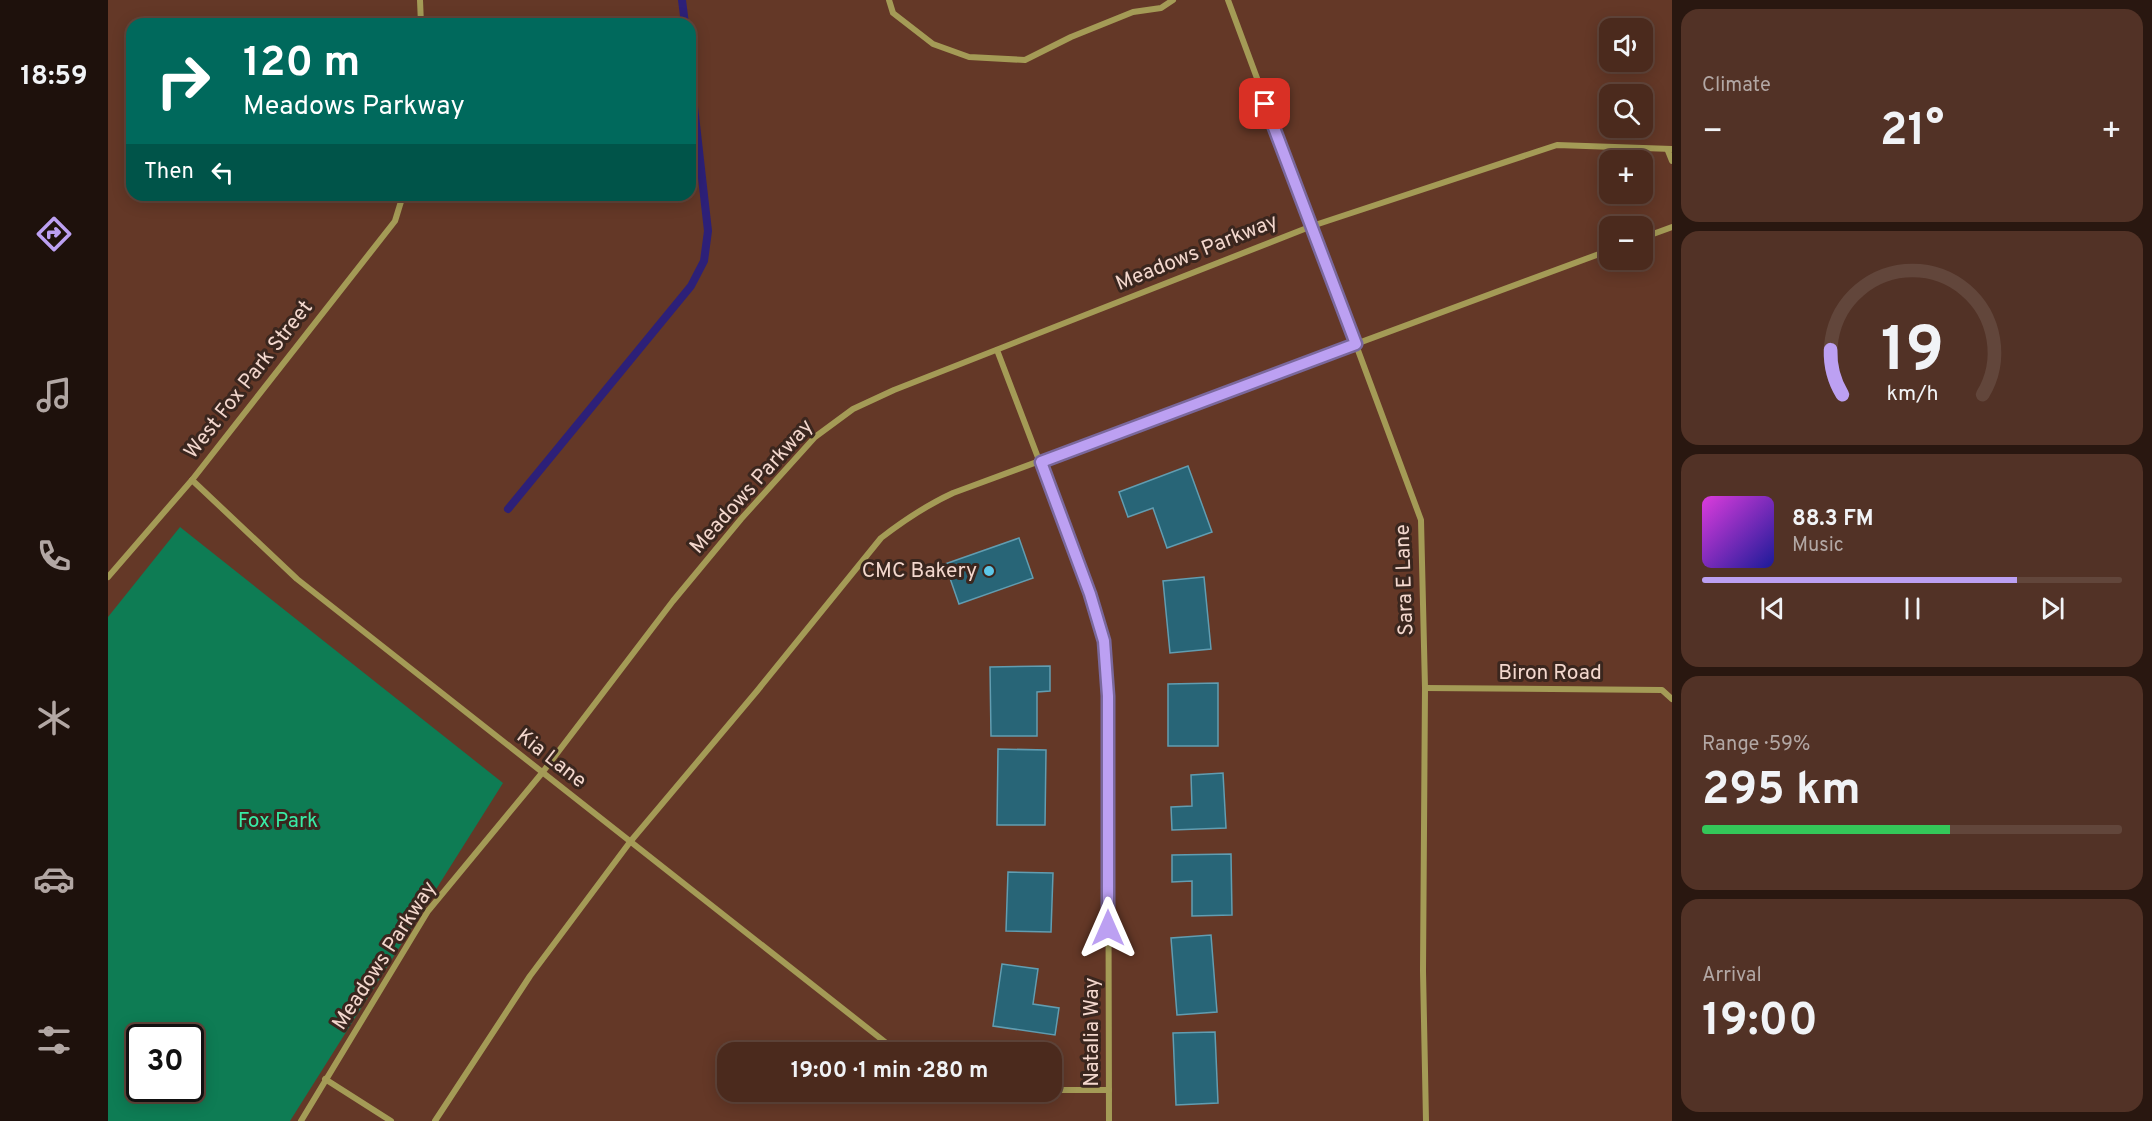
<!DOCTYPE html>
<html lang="en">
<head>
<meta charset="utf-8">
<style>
  body { margin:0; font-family:Overpass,sans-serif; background:#523226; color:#f1f3f6; height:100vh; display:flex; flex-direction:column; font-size:22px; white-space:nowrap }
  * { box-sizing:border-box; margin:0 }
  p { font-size:20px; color:#b2a7a4 }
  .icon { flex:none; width:33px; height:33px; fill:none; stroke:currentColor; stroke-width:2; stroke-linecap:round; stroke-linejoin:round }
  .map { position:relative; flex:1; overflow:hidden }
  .drawer { display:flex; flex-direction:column; gap:9px; padding:9px; background:#291710; width:480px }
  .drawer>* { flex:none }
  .banner { position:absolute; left:18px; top:18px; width:570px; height:183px; border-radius:18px; box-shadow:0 3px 15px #0003,0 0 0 2px #62463b; background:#00695c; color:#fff; overflow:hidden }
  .tools { position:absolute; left:1491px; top:18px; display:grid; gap:12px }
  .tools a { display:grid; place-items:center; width:54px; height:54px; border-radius:12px; background:#4b2a1d; box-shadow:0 3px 15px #0003,0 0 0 2px #62463b; font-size:30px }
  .speed { position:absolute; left:18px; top:1024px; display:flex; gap:12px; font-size:30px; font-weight:700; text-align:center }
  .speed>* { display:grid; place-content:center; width:78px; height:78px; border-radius:50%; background:#4b2a1d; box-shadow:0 3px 15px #0003,0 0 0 2px #62463b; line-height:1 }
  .speed .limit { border:3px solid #111; border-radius:9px; background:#fff; color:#111 }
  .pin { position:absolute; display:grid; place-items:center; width:51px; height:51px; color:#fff; margin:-26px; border-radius:12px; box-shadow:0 3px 9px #0006 }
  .me { position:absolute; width:66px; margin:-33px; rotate:0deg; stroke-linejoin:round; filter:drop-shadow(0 0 4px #0008) }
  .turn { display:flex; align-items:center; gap:21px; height:126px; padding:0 18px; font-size:27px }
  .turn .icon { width:78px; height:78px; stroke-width:2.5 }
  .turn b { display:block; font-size:42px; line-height:51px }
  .then { display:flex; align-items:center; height:57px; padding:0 18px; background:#0003; gap:12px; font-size:22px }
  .big { font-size:45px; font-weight:700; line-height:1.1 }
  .drawer .tile { flex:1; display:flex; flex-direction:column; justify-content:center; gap:9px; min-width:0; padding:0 21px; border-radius:18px; background:#523226 }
  .drawer .dial { align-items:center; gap:0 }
  .dial svg { height:156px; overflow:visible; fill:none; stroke:#62463b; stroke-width:7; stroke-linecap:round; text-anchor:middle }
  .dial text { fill:#f1f3f6; stroke:none }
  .song { display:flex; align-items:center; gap:18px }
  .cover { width:72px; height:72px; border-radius:9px; background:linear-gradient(135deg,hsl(300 70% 55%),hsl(240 70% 35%)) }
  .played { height:6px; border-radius:3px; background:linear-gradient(90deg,#bca0f2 75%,#62463b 75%) }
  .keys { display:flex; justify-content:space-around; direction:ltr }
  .heat { display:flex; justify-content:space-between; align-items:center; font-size:33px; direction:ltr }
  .charge { height:9px; border-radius:4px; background:linear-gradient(90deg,#34c759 59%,#62463b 0) }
  .trip { position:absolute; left:609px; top:1042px; width:345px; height:60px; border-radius:18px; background:#4b2a1d; box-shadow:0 3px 15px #0003,0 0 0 2px #62463b; font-weight:700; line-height:60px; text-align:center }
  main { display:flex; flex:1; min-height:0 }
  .dock { display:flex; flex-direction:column; width:108px; justify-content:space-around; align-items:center; background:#1e110c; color:#b2a7a4 }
  .dock .icon { width:42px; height:42px }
  .dock .selected { color:#bca0f2 }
  .dock b { font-size:27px; color:#f1f3f6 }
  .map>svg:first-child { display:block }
  .green { fill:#0e7c54; fill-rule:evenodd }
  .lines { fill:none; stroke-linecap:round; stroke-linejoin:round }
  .stream { stroke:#2d2078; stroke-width:8 }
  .building { fill:#286577; stroke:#619db1; stroke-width:1.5 }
  .street { stroke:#a49b56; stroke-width:6 }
  .route-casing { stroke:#7a689d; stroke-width:15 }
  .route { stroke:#bca0f2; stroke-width:10 }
  .poi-dot { fill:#5dc7e8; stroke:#3a261e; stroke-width:2 }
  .labels { text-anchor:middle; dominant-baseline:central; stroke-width:6; stroke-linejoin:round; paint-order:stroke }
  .street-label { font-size:21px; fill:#f3d7cd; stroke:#3a261e }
  .poi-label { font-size:21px; fill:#f3d7cd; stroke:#3a261e; text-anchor:end }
  .park-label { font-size:21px; fill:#38eba5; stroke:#3a261e }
</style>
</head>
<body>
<main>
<nav class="dock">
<b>18:59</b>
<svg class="icon selected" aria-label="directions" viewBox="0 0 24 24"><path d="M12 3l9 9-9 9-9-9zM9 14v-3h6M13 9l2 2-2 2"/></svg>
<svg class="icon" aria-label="music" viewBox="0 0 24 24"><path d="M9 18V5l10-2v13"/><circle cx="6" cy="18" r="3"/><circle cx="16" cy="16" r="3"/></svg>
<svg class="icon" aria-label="phone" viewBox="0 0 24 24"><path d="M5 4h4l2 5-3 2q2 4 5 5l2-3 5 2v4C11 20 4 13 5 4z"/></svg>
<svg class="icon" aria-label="climate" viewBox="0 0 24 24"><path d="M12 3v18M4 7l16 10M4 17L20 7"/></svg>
<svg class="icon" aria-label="car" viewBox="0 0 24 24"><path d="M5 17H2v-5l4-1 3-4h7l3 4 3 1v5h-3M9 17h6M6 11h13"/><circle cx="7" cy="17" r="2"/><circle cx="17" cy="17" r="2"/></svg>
<svg class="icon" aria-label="filters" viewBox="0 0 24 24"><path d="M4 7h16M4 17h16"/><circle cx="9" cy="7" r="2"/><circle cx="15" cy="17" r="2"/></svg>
</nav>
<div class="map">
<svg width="1564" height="1121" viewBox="0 0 1564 1121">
  <rect width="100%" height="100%" fill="#643827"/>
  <path class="green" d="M72,527L395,783L182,1121H0V617ZM32,1038H82V1089H32Z"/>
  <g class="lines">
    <g class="stream">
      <path d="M574,0L577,24"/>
      <path d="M400,509L583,286L596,261L600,231L582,71"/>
    </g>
  </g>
  <g class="building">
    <path d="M1080,466L1104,532L1059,548L1045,508L1020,517L1011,492Z"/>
    <path d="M911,538L925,578L851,604L837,564Z"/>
    <path d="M1096,577L1103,649L1062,653L1055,581Z"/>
    <path d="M942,666V691L929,692V736H883L882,667Z"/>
    <path d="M1110,683V746H1060V684Z"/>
    <path d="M890,749L938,750L937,825H889Z"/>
    <path d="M1115,773L1118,828L1064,830L1063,807L1084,806L1083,775Z"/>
    <path d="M1123,854L1124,915L1084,916V881L1064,882V855Z"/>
    <path d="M900,872L945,873L943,932L898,931Z"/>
    <path d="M1103,935L1109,1012L1069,1015L1063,938Z"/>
    <path d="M894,964L930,969L925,1004L951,1008L947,1035L885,1026Z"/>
    <path d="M1107,1032L1110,1103L1068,1105L1065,1033Z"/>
  </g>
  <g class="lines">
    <g class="street">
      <path d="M312,0L313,24"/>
      <path d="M781,0L785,13L825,44L861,57L917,60L963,37L1025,12L1053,8L1065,0"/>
      <path d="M1120,0L1313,520L1317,688L1315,971L1318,1121"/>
      <path d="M1560,151L1564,161"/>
      <path d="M1534,238L1564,227"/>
      <path d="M889,350L982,594L996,641L1000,696L1001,1121"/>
      <path d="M84,480L189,579L791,1053"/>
      <path d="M0,577L84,480L287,221L295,195"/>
      <path d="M1317,688L1554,690L1564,699"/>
      <path d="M217,1079L283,1121"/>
      <path d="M944,1090H1001"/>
      <path d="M193,1121L320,911L434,773L565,601L633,519L707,437L745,409L786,390L1204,226L1449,145L1564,149"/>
      <path d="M327,1121L422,976L522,842L649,691L773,538C795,521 819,505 845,493L1502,250"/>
    </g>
  </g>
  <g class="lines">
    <g class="route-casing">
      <path id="route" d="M1000,928V696L996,641L982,594L933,462L1248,344L1157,104"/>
    </g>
    <use href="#route" class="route"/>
  </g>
  <circle class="poi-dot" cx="881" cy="571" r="6"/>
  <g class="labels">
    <g class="street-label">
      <text transform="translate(1089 253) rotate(-22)">Meadows Parkway</text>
      <text transform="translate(141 380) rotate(-52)">West Fox Park Street</text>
      <text transform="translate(644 487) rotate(-48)">Meadows Parkway</text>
      <text transform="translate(1297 580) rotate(-92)">Sara E Lane</text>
      <text x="1442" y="673">Biron Road</text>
      <text transform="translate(443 759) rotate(38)">Kia Lane</text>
      <text transform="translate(277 956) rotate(-57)">Meadows Parkway</text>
      <text transform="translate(984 1032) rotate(-90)">Natalia Way</text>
    </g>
    <g class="poi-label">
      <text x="869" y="571">CMC Bakery</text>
    </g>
    <g class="park-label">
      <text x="170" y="821">Fox Park</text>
    </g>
  </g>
</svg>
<div class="tools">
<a><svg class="icon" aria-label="sound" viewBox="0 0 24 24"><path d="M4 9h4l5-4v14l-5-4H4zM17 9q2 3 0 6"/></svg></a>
<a><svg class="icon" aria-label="search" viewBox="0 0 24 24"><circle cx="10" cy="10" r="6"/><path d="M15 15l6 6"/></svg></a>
<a>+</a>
<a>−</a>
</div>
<div class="speed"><div class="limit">30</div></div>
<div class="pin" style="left:1157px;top:104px;background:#d93025"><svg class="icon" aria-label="arrive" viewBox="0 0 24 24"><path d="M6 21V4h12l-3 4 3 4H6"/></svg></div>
<svg class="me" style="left:1000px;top:928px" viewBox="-20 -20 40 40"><path d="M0-17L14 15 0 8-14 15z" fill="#bca0f2" stroke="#fff" stroke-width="4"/></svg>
<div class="trip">19:00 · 1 min · 280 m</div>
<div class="banner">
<div class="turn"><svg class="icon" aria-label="right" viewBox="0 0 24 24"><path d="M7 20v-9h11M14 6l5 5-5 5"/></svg><div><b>120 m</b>Meadows Parkway</div></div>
<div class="then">Then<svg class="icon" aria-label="left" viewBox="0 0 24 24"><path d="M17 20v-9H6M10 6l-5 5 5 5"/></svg></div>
</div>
</div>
<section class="drawer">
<div class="tile"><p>Climate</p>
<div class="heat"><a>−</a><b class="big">21°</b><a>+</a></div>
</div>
<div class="tile dial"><svg viewBox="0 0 100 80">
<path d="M14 69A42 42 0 1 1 86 69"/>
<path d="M14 69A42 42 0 0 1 8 46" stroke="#bca0f2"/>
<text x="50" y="56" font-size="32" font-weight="700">19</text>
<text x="50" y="72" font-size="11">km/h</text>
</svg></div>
<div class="tile">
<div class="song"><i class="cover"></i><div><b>88.3 FM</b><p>Music</p></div></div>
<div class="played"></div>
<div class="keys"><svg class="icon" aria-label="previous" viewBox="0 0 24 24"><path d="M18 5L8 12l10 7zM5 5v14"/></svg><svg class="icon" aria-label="pause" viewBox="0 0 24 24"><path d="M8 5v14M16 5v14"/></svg><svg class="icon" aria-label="next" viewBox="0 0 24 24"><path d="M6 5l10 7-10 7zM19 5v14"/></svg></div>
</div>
<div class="tile"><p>Range · 59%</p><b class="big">295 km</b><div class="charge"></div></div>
<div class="tile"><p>Arrival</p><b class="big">19:00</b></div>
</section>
</main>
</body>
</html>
